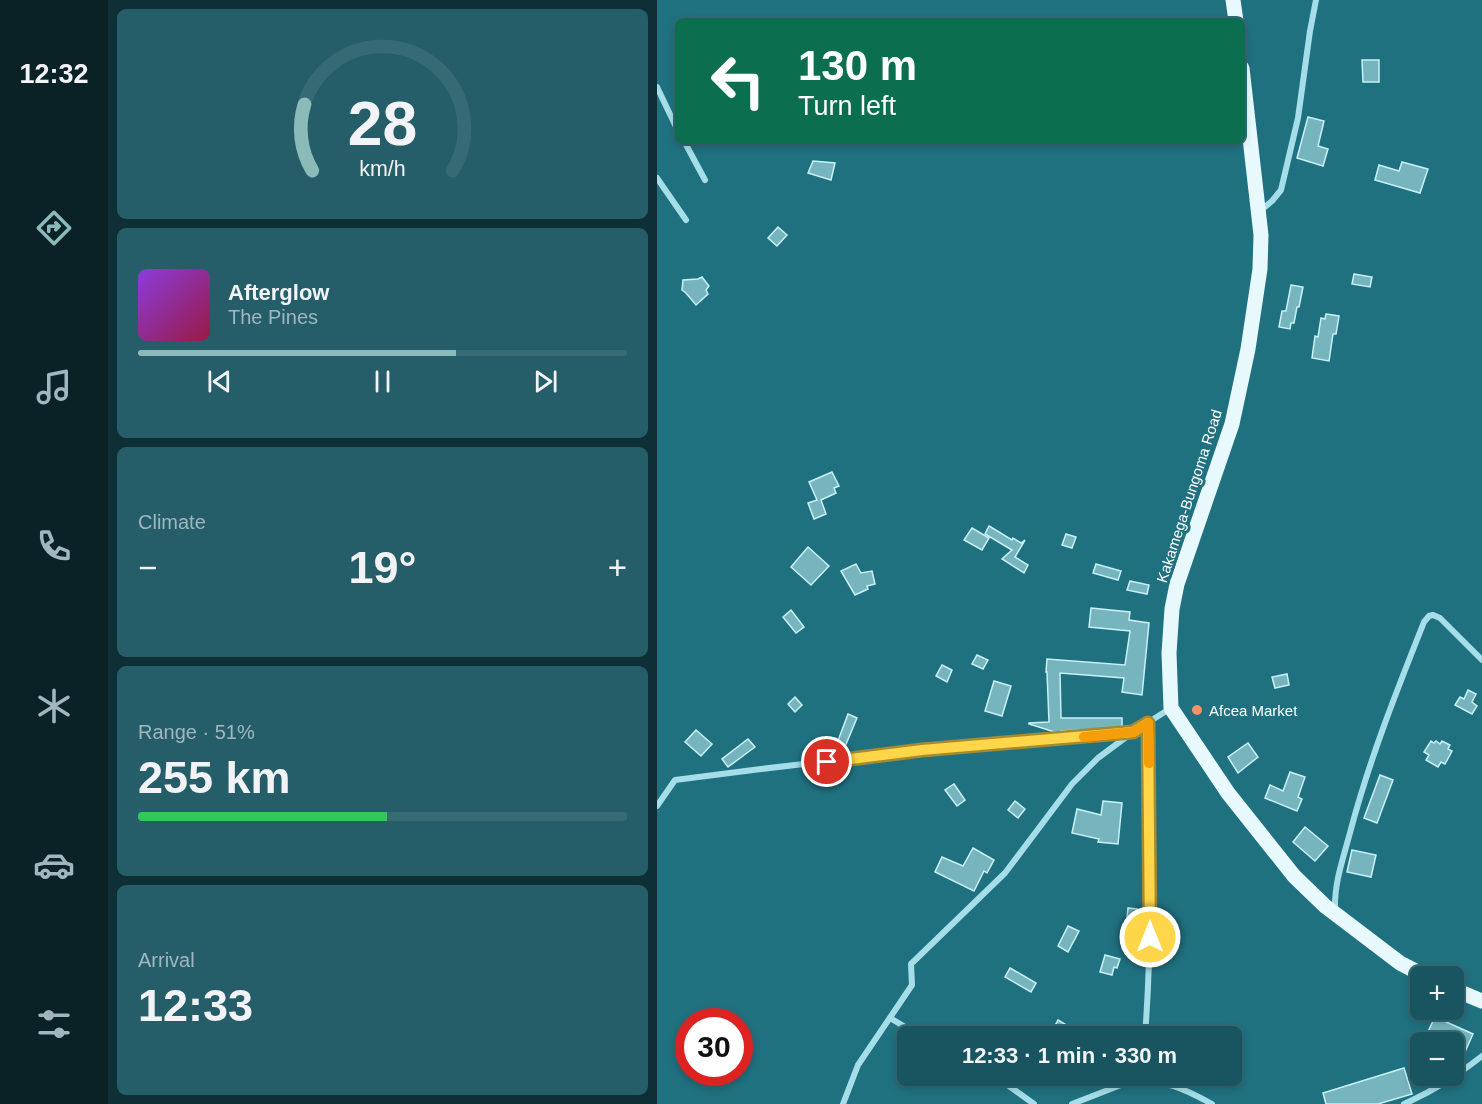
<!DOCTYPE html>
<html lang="en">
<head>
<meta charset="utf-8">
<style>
  body { margin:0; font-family:Helvetica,sans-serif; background:#255e69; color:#f1f3f6; height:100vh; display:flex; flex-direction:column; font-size:22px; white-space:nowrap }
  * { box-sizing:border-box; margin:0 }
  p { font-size:20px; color:#9fb7bd }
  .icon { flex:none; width:33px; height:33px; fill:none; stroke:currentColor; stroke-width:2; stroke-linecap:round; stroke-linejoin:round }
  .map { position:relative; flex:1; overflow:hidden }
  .details { display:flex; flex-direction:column; gap:9px; padding:9px; background:#0d2f35; width:549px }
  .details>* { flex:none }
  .banner { position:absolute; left:18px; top:18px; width:570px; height:126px; border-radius:9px; box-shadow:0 3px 9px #0003,0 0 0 2px #366b75; background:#0b6e4f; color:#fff; overflow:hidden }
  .tools { position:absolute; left:753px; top:966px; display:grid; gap:12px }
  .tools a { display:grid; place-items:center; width:54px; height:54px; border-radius:9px; background:#185560; box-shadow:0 3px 9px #0003,0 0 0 2px #366b75; font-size:30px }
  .speed { position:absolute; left:18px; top:1008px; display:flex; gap:12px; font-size:30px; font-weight:700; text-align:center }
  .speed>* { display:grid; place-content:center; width:78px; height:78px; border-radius:50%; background:#185560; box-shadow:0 3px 9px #0003,0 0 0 2px #366b75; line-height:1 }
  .speed .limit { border:9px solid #d22; background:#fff; color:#111 }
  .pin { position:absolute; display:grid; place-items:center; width:51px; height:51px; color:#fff; margin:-26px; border:3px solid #fff; border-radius:50%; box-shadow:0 2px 6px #0007 }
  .me { position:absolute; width:66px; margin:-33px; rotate:0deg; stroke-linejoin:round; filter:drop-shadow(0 0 4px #0008) }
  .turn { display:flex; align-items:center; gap:21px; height:126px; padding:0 24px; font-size:27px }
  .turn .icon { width:78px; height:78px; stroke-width:2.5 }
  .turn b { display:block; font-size:42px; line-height:51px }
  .big { font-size:45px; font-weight:600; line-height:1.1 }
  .details .card { flex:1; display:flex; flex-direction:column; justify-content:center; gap:9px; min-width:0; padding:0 21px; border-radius:9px; background:#255e69 }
  .details .dial { align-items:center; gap:0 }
  .dial svg { height:156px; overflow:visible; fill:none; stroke:#366b75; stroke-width:7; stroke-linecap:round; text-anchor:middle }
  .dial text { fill:#f1f3f6; stroke:none }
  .song { display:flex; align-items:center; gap:18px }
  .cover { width:72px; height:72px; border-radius:9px; background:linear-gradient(135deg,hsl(270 70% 55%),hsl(340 70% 35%)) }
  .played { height:6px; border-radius:3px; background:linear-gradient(90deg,#8bbbb9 65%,#366b75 65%) }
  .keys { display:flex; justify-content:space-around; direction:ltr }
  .heat { display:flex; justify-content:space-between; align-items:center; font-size:33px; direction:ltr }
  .charge { height:9px; border-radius:4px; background:linear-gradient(90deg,#34c759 51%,#366b75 0) }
  .trip { position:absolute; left:240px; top:1026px; width:345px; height:60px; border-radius:9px; background:#185560; box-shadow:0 3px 9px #0003,0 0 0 2px #366b75; font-weight:600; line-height:60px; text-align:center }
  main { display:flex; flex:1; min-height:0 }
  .tabs { display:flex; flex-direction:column; width:108px; justify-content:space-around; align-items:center; background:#0a2226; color:#9fb7bd }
  .tabs .icon { width:42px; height:42px }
  .tabs .on { color:#8bbbb9 }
  .tabs b { font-size:27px; color:#f1f3f6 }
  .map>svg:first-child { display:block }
  .building { fill:#76b4be; stroke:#c9f0f6; stroke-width:1.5 }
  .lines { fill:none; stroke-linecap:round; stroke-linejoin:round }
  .minor { stroke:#a5dee8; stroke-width:6 }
  .primary { stroke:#e8f9fd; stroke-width:15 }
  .route-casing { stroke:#a68a30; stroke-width:15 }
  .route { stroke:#ffd54a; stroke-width:10 }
  .slow { stroke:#f59e0b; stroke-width:10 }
  .poi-dot { fill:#f59266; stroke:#207180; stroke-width:2 }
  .labels { text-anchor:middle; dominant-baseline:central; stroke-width:6; stroke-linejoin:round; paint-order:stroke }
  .street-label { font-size:15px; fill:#fff; stroke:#207180 }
  .poi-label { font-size:15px; fill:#fff; stroke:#207180; text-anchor:start }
</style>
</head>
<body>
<main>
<nav class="tabs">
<b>12:32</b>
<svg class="icon on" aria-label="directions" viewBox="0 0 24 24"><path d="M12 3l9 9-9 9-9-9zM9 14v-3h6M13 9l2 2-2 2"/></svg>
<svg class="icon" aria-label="music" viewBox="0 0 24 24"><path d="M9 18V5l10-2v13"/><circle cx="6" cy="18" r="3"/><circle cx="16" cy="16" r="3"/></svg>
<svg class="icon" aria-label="phone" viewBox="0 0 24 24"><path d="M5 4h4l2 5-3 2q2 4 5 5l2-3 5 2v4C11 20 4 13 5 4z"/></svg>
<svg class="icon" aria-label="climate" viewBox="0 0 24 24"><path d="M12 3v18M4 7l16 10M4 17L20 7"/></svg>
<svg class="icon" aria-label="car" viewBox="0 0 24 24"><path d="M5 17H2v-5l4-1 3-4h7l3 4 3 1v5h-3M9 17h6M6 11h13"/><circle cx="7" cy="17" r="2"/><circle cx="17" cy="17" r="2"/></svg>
<svg class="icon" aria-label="filters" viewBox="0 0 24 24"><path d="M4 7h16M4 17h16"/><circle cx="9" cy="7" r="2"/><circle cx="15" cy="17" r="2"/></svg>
</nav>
<section class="details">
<div class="card dial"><svg viewBox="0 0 100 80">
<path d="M14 69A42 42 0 1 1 86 69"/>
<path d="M14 69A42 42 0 0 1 10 35" stroke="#8bbbb9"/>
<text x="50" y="56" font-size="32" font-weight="700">28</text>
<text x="50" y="72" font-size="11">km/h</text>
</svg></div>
<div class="card">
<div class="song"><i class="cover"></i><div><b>Afterglow</b><p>The Pines</p></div></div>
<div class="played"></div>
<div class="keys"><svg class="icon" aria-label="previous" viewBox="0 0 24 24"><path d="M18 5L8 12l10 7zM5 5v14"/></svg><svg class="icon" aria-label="pause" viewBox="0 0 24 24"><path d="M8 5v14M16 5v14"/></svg><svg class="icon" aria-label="next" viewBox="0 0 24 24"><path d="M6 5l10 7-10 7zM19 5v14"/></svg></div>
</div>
<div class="card"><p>Climate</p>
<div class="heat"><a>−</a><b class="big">19°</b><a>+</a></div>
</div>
<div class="card"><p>Range · 51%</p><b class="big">255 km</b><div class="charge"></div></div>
<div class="card"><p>Arrival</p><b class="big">12:33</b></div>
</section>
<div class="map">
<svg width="825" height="1104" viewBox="0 0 825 1104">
  <rect width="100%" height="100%" fill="#207180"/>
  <g class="building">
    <path d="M705,60H722V82H706Z"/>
    <path d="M651,117L667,121L661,146L671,149L666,166L640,158Z"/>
    <path d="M156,161L178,163L174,180L151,173Z"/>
    <path d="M745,162L771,169L763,193L718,180L722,165L742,171Z"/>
    <path d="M121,227L130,235L120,246L111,238Z"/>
    <path d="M697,274L715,277L713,287L695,284Z"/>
    <path d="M45,277L52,286L49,290L51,294L39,305L29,293L25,290L26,280L41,279Z"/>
    <path d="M634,285L646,287L642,307H640L637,323H634L633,329L622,327L625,311H629Z"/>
    <path d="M669,314L682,316L679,334H676L672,361L655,358L658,336L661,337L664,318L668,319Z"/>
    <path d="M175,472L182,486L177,488L179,493L164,500L169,514L157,519L151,503L160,500L152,482Z"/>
    <path d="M332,526L355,540L356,538L364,543L368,540L358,557L371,565L367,573L345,559L355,550L328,534Z"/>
    <path d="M315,528L332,538L325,550L307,540Z"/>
    <path d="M409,534L419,537L415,548L405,545Z"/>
    <path d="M151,547L172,566L154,585L134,567Z"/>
    <path d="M199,564L204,573L215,571L218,584L210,586L211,589L198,595L184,571Z"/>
    <path d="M439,564L464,571L461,580L436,573Z"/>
    <path d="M473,581L492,585L490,594L470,590Z"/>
    <path d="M434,608L473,612L472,620L492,623L485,695L465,692L467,678L403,673L404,718H465V728L404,731V733H401L372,724V723L392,722L390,672H389L390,659L468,665L473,631L432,627Z"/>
    <path d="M134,610L147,627L139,633L126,617Z"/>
    <path d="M320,655L331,660L326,669L315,664Z"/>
    <path d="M285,665L295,670L290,682L279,676Z"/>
    <path d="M630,674L632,685L618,688L615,677Z"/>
    <path d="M337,681L354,686L345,716L328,711Z"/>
    <path d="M811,690L819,694L815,702L820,706L815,714L798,705L803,697L807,699Z"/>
    <path d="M138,697L145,705L138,712L131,704Z"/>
    <path d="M191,714L200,718L187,749L179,746Z"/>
    <path d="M39,730L55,744L44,756L28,742Z"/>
    <path d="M91,739L98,747L71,767L65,759Z"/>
    <path d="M774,741L777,743L779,741L783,744L785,741L793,745L791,749L795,751L788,764L784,762L781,767L769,760L772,755L767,752Z"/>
    <path d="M591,743L601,757L581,773L571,757Z"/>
    <path d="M633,772L648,777L641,797L645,799L640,811L608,798L613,785L626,791Z"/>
    <path d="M723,775L736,780L720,823L707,818Z"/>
    <path d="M297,784L308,800L300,806L288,790Z"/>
    <path d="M358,801L368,809L361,818L351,810Z"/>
    <path d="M446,801L465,803L461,844L441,842L442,839L415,833L420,809L444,815Z"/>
    <path d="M648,827L671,846L658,861L636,842Z"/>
    <path d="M316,848L337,860L330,873L327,871L317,891L278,872L285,857L306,866Z"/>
    <path d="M695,850L719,855L714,877L690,872Z"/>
    <path d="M471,908L480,909L479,912H484L483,921L470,918Z"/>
    <path d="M411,926L422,931L411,952L401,946Z"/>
    <path d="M448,955L463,959L460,968L457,967L455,975L443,972Z"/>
    <path d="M353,968L379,983L374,992L348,977Z"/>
    <path d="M778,1017L816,1034L803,1063L796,1060V1042H766Z"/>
    <path d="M401,1020L411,1026L405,1036L395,1031Z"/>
    <path d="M747,1068L755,1094L721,1104H669L666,1093Z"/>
  </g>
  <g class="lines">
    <g class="minor">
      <path d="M0,87L21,131"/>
      <path d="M27,141L48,180"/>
      <path d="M0,178L29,220"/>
      <path d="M602,212L615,201L624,190L641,118L653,31L659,0"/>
      <path d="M0,806L18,780L104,769L265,750L475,732"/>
      <path d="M678,910C677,882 687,856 694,829C713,758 740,690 767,622L772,616L776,615L783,618L825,660"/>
      <path d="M233,1018L263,1036"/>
      <path d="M488,1036C496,932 493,827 491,723"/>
      <path d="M335,1076L352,1086L377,1104"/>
      <path d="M186,1104L201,1065L255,985L254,964L348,873L415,784L441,758L476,732L514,708"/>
      <path d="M415,1104L474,1081C507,1079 528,1089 555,1104"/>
      <path d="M747,1104C778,1090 798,1077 825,1056"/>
    </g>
    <g class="primary">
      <path d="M576,0L579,21"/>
      <path d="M585,68L604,235L603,269L591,349L575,424L520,584L515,609L512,653L514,708L571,793L637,876L668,906L743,963L768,976"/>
      <path d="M796,989L825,1001"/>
    </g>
  </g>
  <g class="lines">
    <g class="route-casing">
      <path id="route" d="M170,762L265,750L476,732L491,723L493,937"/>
    </g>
    <use href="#route" class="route"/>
    <path class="slow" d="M427,737L476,732L491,723L492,763"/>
  </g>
  <circle class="poi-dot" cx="540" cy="710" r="6"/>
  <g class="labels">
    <g class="street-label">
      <text transform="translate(532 496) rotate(-72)">Kakamega-Bungoma Road</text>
    </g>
    <g class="poi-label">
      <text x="552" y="710">Afcea Market</text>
    </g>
  </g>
</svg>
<div class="tools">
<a>+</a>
<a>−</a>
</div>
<div class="speed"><div class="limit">30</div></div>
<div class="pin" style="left:170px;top:762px;background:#d93025"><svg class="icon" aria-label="arrive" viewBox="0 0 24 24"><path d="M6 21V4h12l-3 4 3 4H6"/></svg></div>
<svg class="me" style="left:493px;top:937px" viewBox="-20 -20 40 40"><circle r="17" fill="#ffd54a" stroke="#fff" stroke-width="3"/><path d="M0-11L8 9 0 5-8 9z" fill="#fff"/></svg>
<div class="trip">12:33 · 1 min · 330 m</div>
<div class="banner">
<div class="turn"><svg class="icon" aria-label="left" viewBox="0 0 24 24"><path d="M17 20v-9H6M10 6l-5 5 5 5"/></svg><div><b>130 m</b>Turn left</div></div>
</div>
</div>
</main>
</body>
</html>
